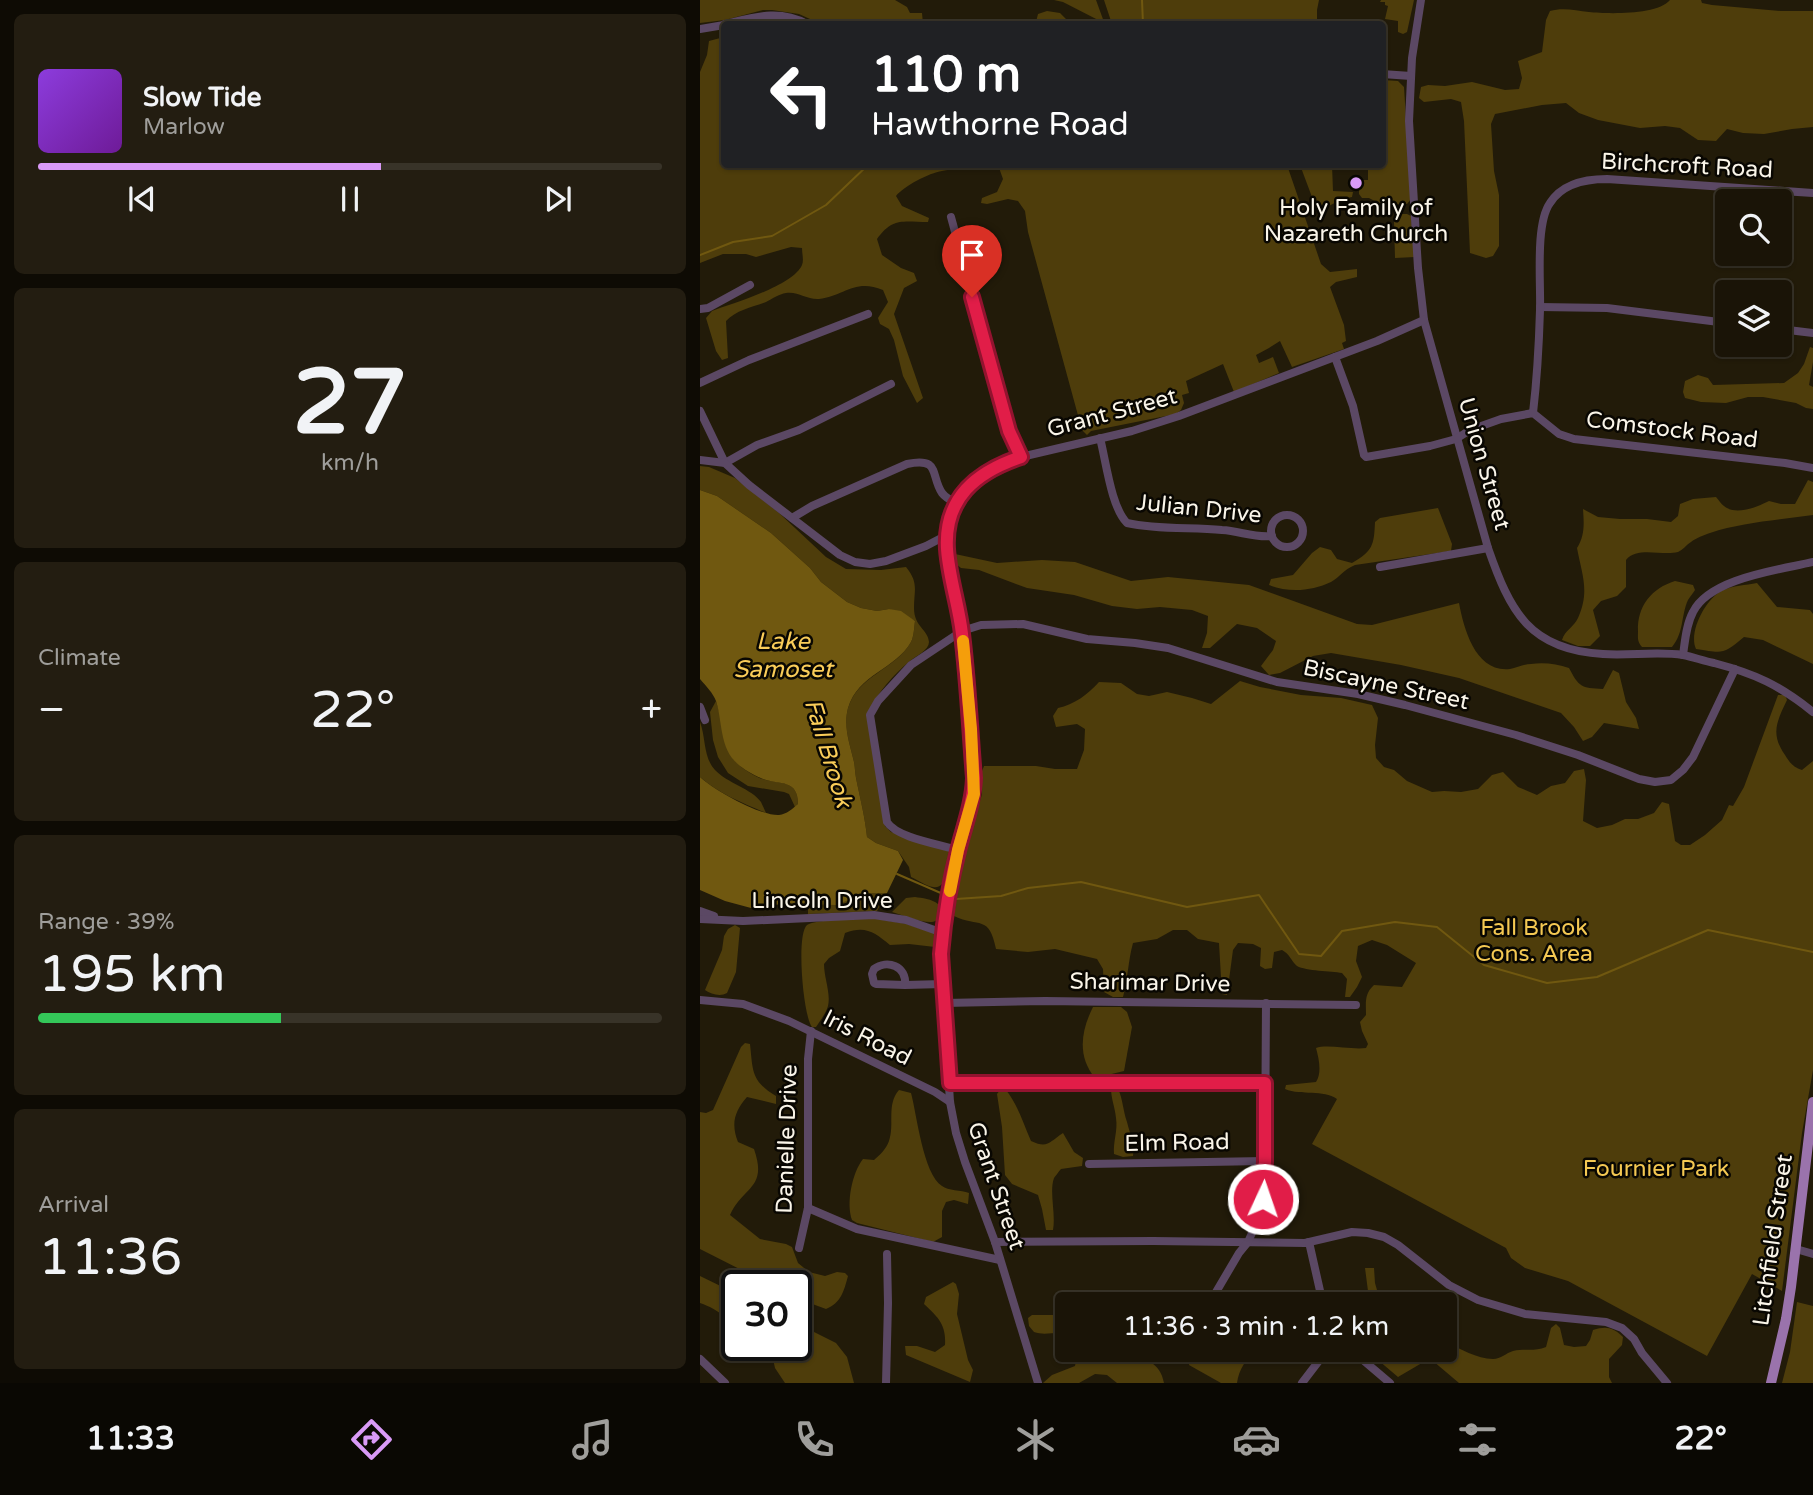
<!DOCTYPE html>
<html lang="en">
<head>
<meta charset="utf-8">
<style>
  body { margin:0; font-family:"Varela Round",sans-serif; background:#231d11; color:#f1f3f6; height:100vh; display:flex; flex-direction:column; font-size:26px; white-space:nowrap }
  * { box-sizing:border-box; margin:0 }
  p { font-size:23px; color:#9f9e9b }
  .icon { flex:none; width:38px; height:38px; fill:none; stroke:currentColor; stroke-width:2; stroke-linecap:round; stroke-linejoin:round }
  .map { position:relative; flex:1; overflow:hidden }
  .sheet { display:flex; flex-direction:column; gap:14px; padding:14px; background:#0e0b04; width:700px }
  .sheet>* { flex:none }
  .top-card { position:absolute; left:21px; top:21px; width:665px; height:147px; border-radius:7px; box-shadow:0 2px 5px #0004,0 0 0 2px #383328; background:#202124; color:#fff; overflow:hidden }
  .controls { position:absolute; left:1015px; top:189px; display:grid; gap:14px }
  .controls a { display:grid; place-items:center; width:77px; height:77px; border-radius:7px; background:#1a1407; box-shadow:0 2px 5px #0004,0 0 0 2px #383328; font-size:35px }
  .speed { position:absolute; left:21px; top:1270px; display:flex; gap:14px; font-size:35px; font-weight:700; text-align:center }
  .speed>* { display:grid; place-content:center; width:91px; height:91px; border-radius:50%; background:#1a1407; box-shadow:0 2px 5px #0004,0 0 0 2px #383328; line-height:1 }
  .speed .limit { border:4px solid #111; border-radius:10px; background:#fff; color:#111 }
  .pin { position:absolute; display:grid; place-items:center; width:60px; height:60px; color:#fff; margin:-72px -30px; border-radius:50% 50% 50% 0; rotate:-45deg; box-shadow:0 0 7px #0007 }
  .pin .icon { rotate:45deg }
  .me { position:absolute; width:77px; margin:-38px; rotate:3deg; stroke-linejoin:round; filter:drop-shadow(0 0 5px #0008) }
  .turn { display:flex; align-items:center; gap:24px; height:147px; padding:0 35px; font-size:32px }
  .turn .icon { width:91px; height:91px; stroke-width:2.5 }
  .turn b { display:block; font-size:49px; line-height:60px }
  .big { font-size:52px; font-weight:600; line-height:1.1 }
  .sheet .tile { flex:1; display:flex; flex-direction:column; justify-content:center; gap:10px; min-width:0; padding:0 24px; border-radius:10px; background:#231d11 }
  .sheet .dial { align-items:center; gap:0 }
  .dial b { font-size:91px; line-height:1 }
  .song { display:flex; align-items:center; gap:21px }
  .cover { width:84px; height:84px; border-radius:10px; background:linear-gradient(135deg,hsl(270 70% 55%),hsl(280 70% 35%)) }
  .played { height:7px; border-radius:4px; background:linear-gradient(90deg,#d99af7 55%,#383328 55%) }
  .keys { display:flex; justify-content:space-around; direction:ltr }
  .heat { display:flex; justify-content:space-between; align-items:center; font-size:38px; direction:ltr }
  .charge { height:10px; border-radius:5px; background:linear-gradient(90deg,#34c759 39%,#383328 0) }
  .trip { position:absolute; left:355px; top:1292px; width:402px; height:70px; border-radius:7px; background:#1a1407; box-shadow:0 2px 5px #0004,0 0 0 2px #383328; font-weight:600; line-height:70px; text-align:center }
  .menu { display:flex; height:112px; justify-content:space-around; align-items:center; background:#0a0803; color:#9f9e9b }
  .menu .icon { width:49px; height:49px }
  .menu .on { color:#d99af7 }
  .menu b { font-size:32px; color:#f1f3f6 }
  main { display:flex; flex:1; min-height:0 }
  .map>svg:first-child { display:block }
  .green { fill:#4e3d0b }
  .water { fill:#705810 }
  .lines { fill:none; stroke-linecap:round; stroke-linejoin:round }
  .stream { stroke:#705810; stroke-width:2 }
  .minor { stroke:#5b4864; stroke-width:8 }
  .major { stroke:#9a73ac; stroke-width:10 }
  .route-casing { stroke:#92132f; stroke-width:18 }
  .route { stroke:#e11d48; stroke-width:12 }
  .slow { stroke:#f59e0b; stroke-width:12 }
  .poi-dot { fill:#d99af7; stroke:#090702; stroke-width:2.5 }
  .labels { text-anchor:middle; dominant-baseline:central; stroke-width:5; stroke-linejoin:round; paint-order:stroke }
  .street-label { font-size:23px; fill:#faf5e9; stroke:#090702 }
  .poi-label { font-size:23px; fill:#faf5e9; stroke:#090702 }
  .park-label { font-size:23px; fill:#f4c852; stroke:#090702 }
  .water-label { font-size:24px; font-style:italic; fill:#facd59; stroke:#090702 }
</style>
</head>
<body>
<main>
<section class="sheet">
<div class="tile">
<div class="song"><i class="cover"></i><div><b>Slow Tide</b><p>Marlow</p></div></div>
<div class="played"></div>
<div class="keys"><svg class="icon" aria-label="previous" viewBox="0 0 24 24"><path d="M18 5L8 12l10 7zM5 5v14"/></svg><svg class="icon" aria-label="pause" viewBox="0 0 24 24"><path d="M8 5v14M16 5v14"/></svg><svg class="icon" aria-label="next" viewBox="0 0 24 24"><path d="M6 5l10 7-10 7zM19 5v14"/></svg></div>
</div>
<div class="tile dial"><b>27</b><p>km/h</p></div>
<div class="tile"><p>Climate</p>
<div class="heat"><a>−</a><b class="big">22°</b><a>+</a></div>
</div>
<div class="tile"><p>Range · 39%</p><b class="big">195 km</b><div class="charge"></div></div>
<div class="tile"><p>Arrival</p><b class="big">11:36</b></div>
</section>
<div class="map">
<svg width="1113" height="1383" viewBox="0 0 1113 1383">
  <rect width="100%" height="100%" fill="#221b09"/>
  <g class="green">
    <path d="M0,0H195L207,7L210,13H222L223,24H121L99,14L72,10H63L25,20L0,23Z"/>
    <path d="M354,0H396L404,22H402L363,2Z"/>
    <path d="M404,0H619L617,10V24H412Z"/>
    <path d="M681,0H714L707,32L703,34L698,32V21L685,19L688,6L685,5V2H680Z"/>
    <path d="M970,0H1001L1002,3L1012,5L1081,11H1113V127L1092,129L1064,134L1043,133L1027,129L1016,141L998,140L980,128L965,126L940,128L898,120L879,113L866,103L842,105L795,114L791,124L794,171L799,195V246L793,256L786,258L770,253L764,121L761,102L751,99L724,102L719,98L721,87L728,85L745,86L772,82L805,90L819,89L822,78L818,61L842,52L846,20L850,11C864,7 876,11 889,12C908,14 958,15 970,0Z"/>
    <path d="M347,11L360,13L371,24H330L336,22L338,14Z"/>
    <path d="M24,37V164L271,165C261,169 253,169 242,171C229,173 204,186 196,196L202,206L229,218L228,222C203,222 193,217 177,239L182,255L201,268L214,273L217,281L204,288L194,314L223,398L217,403L203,376L194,340L189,329L180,324L178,318L188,302L183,290C155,278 144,296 119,299C107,300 98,291 86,293C79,294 72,299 66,302C53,307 36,310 26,321L28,358L22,360L16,351L6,318L12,311C33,303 93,286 102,265C104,260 102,254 102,248L91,247L56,257L46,254H23L0,263V72L7,55L9,41Z"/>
    <path d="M683,80L698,81L704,87L711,199L707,204L682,205L669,198H662L659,194V186L661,185V180H668V167H675V165L682,164Z"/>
    <path d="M298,165H587L621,264L630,272L657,269V277L636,282L630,287L644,325L646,341L642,343L644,349L592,367L580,341L569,348L556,355L559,363L573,357L579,373L534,392L523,364L486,381L489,393L482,395L484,403L481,410L476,414L391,431L387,435L382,430L328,232L325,211L318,201L308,199L287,204L281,203L282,198L297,192L303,179Z"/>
    <path d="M600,165H632L633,191L653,192L652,197L642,199L627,207L618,209L615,205Z"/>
    <path d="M699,214H707L711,216L715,257L695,258L694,221L696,217Z"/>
    <path d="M1110,347L1113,348V362L1109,385L1113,387V409L1106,408L1096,403L1063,397H1048L1026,403L1001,402L985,398L983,392L985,381L998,375L1008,378L1013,385L1084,383L1098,373L1104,364Z"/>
    <path d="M0,466L9,467L35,478L79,513L126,557L146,569L181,570L206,567C219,583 214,590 214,608C214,627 228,629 229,642C229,650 216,656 210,661C193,675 179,691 169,711L185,826L191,832L251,851L252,854C250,864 247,890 233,887C226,886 218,880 211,877L209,867L198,851L176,843L167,837C165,817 160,798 156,778C155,773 155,767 154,762C150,744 143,727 148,708C158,675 195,670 211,642C214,636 214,628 215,621L189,609L177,611L161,608L147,602L121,582L110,568L71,533L17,496L0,490Z"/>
    <path d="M1108,480L1113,482V515C1079,520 1043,522 1010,533C1004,535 996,538 991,542C986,545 983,550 978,552C962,556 937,546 926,560V587L917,596L901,601L893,610L900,636L890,646H878L862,640C865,630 874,627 878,618C890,591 882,575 877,548C885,535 884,524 883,509L898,517L920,519H947L971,522L978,516L980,504L993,499L1016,497C1019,500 1021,504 1024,506C1036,516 1057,507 1069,501L1081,504H1095Z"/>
    <path d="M738,508L752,544L751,551L655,565C643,570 640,577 631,582C612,591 589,593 569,585L571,579L593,575L612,553L620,547L631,550L637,559L652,563C673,551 674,545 675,522L680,518Z"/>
    <path d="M255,554L297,563L342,560L375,562L431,581L468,577L549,585L657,624L672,625L759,603C764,630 776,673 810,669C817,668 824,664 831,664C844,662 857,664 869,668C879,687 881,688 903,689L913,670L919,673L926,702L936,718L939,729L904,723L892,737L883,741L874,727L861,713L759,678L701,665L631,653L613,656L580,673L569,675L561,666L573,650L576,641L557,628L537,624L510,648H502L507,633L508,616L492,610L460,607L437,609L412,606L374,595L327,588L279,570L261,568L256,564Z"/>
    <path d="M975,581L993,585L995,590C993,593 990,597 988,600C981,615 984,633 972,647H942C937,641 938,638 938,631C937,606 952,588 975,581Z"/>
    <path d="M1057,583L1077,607L1110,610L1113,614V664L1063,640L1044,637C1023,655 1023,653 996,649C988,632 1006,598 1023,590C1032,586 1046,585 1057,583Z"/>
    <path d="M540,681L560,687L601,695L641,698L672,705L678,718L675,745L676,758L684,767L694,770L707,781L732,792L744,791L761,792L778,789L792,775L803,772L818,787L837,795L851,786L865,783L874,771L884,769L886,780L883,821L897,828L912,825L925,819H938L954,813L962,802L969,804L975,841L981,845H990L1005,835L1022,820L1029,805L1033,806L1044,787L1078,695H1085L1087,700C1077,721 1070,734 1085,755C1090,763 1093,767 1102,770L1113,761V1070L1102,1133L1082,1291L1052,1274L1007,1356L868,1281L825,1268L811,1258L806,1248L612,1144L637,1099C623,1089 602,1096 585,1089L586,1085L616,1082C622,1073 619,1059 616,1048C627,1044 652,1050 666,1048L668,1044L662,1031L660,1022L666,1015C666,1003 664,994 674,985L702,987L716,963L687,945L672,940L658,946L656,961L662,977L657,987L650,997H645L647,979L642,973C631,971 606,971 597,966C591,961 590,954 582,950L574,952L572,968L565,969L560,966L561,948L553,944L538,943L533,950L527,995L522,994L519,943L498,939L487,930H473L457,939L433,943C428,961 428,979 423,997H413L404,992L403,969L397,959L355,949L328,952L296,949C289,914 279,928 254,916L261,867L282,794V771L284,766H336L355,769H377L384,750L385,729L377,724L356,727L353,716L358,708C374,705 388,694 399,682L421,683L437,694L449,696L467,692L492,698L511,704Z"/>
    <path d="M16,701L33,759C41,768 54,777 66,780C83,784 98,781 98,804L95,807L89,794L84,792L48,786L28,773L18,757L13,740L10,712Z"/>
    <path d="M0,722C6,738 3,757 15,770C27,783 52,789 61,802C63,806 64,809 66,813C43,803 19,794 0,777Z"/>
    <path d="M167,893H187L177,911L108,914V909L115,905L137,904Z"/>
    <path d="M215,897C222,898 232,899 238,904C244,909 240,921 232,922C222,923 202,915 192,912L206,898Z"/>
    <path d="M172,918L207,924L239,935V944L235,947L209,944L190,945C175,933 166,925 145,933L140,951L129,958L124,964C124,978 131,993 128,1006C126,1013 120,1021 116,1027H112C103,1016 96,934 107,925C116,919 159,919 172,918Z"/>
    <path d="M35,925L40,928L36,972L27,993C20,997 11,994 5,990L22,950L24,936L28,929Z"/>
    <path d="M393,1007H421L427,1012L432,1027L424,1071L395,1078C377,1056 381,1031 393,1007Z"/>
    <path d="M45,1043L50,1044C53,1071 51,1081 76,1096V1104L47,1097C34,1112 31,1124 38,1142L54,1149C68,1189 43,1186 30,1215L60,1239L86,1244L92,1247L98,1263L109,1272L125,1276L137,1272L145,1273L148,1276C144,1291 141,1303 126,1309L96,1298V1286H73L0,1249V1112L6,1113L13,1110L41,1047Z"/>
    <path d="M411,1088L418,1089C423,1099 423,1111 427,1122C430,1134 435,1144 433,1156L423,1157L414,1154C413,1141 418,1131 416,1118C415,1107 411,1099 411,1088Z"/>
    <path d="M199,1090L211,1093C217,1115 223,1174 242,1186C248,1191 261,1190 269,1193L268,1204L254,1200L246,1202L242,1211V1237L233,1242L157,1223L152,1220C146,1203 152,1173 163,1159L174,1160C180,1155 186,1149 189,1141C195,1124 186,1105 199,1090Z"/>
    <path d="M300,1090H306C318,1105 323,1123 331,1141C348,1149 349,1142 363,1133L374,1152L383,1158L382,1166L361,1169C360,1170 354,1178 354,1178C349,1192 356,1214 353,1230H346L342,1209L338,1195L312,1184L305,1175L302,1127L297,1094Z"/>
    <path d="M665,1268H674L675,1283L681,1304H674L668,1291Z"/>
    <path d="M0,1276L37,1294V1335C26,1317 20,1310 0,1303Z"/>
    <path d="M253,1282L256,1284L259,1294L257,1314L268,1360L273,1370L270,1382L206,1355L205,1346H217L235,1352L245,1345C246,1325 239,1318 224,1304L226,1297Z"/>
    <path d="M602,1292H609L616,1304H553L560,1294C574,1292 581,1295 591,1304L597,1300Z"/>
    <path d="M1097,1302L1113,1306V1383H1082L1090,1352Z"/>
    <path d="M332,1315H367V1334C356,1331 345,1336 334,1332L329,1326L328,1318Z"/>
    <path d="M96,1323L136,1343L147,1357L154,1383H85L75,1368L70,1346H96Z"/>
    <path d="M856,1324L860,1328L864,1345L874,1347L886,1346L890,1340L893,1330C906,1326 913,1327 923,1337L922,1345L909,1359V1377L912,1383H759L733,1361L727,1360L698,1377L665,1349H746V1343C760,1348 777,1359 793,1359C801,1359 806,1353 813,1351C825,1348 834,1352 846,1347L851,1328Z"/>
    <path d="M378,1349H432C446,1363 460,1361 464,1383H417L407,1375L395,1374L379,1383H343L352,1375L375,1366Z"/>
    <path d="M493,1349H555C546,1360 539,1369 537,1383H521L489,1365L490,1356Z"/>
  </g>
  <path class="water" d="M0,490L17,496L71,533L110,568L121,582L147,602L161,608L177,611L189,609L201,611L215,621C214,628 214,636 211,642C195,670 158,674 148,708C143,727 150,744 154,762C155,767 155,773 156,778C160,798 165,817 167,837L176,843L198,851L203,860L187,893H167L136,905L82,904L51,908L25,901L0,890V777C14,790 60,816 79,815C87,814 92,809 98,804C98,779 80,785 63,779C56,776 46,771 40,766C19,750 23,723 16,701C13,693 6,686 0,679Z"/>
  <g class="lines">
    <g class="stream">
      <path d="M442,0L443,24"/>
      <path d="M0,255L33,242L72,236L126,205L169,164"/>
      <path d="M197,874L243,894"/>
      <path d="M256,899L301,896L328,888L381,882L487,907L559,895L599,954L621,956L642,931L695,922L737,927L784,965L847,983L897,977L1008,930L1113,952"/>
    </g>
    <g class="minor">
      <path d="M721,0L712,58L709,121L718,268L724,320L788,548C810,611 829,650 903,654C929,656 957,651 983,655C993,657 1004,661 1014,663C1056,674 1079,685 1113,712"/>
      <path d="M25,24C55,17 79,9 107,24"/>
      <path d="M0,29L24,25"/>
      <path d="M682,74L711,76"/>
      <path d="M251,217L309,431L321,457"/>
      <path d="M840,307L907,308L1027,323"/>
      <path d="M0,309L8,308L50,285"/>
      <path d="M1080,329L1113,333"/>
      <path d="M635,357L653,406L664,455L666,457L730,446L756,439L770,430L801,419L833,413L859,434L874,439L1085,463L1113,468"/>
      <path d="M0,383L49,360L168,314"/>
      <path d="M0,411L25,463L57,445L99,430L191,384"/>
      <path d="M833,413C837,379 839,344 840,310C841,283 835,224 850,203C862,184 886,179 907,179L1113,193"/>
      <path d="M400,438C406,461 411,507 427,523C458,530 491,527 522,530C540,531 554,538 572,536"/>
      <path d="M0,460L25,463L49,485L140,555L155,562L170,564L186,561L226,546L247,535"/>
      <circle cx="587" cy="531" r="16"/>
      <path d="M92,518L112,506L207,464C241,457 230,475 242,493C245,497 252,501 256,503"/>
      <path d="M680,567L788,548"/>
      <path d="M983,655C985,641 986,625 993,612C1010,578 1079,570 1113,562"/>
      <path d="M0,707L5,720"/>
      <path d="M258,850C239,844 197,838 187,822L170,715L178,701L211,665L262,631L281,625L323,624L387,639L435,643L468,648L577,682L658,694L705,705L816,735L878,755L939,779L955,782L971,780L983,770L993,757L1035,669"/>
      <path d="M0,911L14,916"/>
      <path d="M0,919L43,921L174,915L206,920L243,933"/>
      <path d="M205,985L176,984L174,983L172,974L174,969C187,959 207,966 205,985L243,984"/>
      <path d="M0,1000L43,1004L89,1021L235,1092L250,1102"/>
      <path d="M244,1003L345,1001L656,1005"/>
      <path d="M249,1083H565"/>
      <path d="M389,1164L565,1161"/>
      <path d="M108,1208L157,1229L300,1260"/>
      <path d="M295,1242L453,1241L605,1243L652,1232L668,1233L684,1237L698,1245L749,1285L778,1300L825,1314L906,1322L922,1328L934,1339L942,1353L967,1383"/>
      <path d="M609,1242L623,1304"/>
      <path d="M99,1248L108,1208V1059L111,1031"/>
      <path d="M1096,1249L1113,1254"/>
      <path d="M509,1304L539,1253L548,1242L560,1215L563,1199L565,1161L566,1003"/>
      <path d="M650,1349L690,1383"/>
      <path d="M0,1359L25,1383"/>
      <path d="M186,1383L188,1303L187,1254"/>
      <path d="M338,1383L295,1242L265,1162L256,1133L250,1102L241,954C244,918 250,881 259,847C265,824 273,802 274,778C270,730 268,682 262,634C259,606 249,578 247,549C245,498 276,472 321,457L432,431L479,416L677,341L724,320"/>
      <path d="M602,1383L628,1349"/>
    </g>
    <path class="major" d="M1071,1383L1086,1319L1091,1287L1113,1102"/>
  </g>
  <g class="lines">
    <g class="route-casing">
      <path id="route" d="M272,297L309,431L321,457C276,472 244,498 247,549C249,578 259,606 262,634C268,682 270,730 274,778C273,802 265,824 259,847C250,881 244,918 241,954L250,1083H565V1161L563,1199"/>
    </g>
    <use href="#route" class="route"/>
    <path class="slow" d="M250,891L258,850L274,794L271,729L263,641"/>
  </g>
  <circle class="poi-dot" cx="656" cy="183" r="7"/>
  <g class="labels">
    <g class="street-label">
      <text transform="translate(987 166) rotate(3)">Birchcroft Road</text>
      <text transform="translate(412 413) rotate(-15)">Grant Street</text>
      <text transform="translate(972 430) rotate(7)">Comstock Road</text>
      <text transform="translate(784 464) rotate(74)">Union Street</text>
      <text transform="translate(499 509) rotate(6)">Julian Drive</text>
      <text transform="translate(686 685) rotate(12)">Biscayne Street</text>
      <text x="122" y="901">Lincoln Drive</text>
      <text transform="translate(450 983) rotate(1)">Sharimar Drive</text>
      <text transform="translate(167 1038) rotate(27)">Iris Road</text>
      <text transform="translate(87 1139) rotate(-88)">Danielle Drive</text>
      <text transform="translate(477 1143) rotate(-1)">Elm Road</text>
      <text transform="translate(296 1186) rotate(71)">Grant Street</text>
      <text transform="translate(1073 1240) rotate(-82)">Litchfield Street</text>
    </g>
    <g class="poi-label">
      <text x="656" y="208">Holy Family of<tspan x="656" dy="26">Nazareth Church</tspan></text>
    </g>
    <g class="park-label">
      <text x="834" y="928">Fall Brook<tspan x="834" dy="26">Cons. Area</tspan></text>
      <text x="956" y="1169">Fournier Park</text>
    </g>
    <g class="water-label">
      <text x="83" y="641">Lake<tspan x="83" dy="28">Samoset</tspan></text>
      <text transform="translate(128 753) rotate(73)">Fall Brook</text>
    </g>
  </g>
</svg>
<div class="controls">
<a><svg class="icon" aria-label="search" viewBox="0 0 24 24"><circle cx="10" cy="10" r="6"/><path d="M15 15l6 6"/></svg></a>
<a><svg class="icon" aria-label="layers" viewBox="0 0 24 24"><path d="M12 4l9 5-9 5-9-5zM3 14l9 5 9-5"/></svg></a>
</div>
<div class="speed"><div class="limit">30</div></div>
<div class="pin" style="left:272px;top:297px;background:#d93025"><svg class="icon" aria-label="arrive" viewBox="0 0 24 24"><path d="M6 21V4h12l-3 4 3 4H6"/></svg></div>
<svg class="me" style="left:563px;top:1199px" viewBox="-20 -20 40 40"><circle r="17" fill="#e11d48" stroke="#fff" stroke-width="3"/><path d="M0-11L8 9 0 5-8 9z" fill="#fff"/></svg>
<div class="trip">11:36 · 3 min · 1.2 km</div>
<div class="top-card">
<div class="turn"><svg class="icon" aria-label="left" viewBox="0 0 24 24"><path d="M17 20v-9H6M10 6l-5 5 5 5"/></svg><div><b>110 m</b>Hawthorne Road</div></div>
</div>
</div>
</main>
<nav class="menu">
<b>11:33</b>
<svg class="icon on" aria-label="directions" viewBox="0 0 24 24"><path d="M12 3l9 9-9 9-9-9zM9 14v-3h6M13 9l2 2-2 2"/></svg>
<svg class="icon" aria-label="music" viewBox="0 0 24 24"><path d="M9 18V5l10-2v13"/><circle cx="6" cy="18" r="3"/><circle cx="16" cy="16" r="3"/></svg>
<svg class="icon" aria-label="phone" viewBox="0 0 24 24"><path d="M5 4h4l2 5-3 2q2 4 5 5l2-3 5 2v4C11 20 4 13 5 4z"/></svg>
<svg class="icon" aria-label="climate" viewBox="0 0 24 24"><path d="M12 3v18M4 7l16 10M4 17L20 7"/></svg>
<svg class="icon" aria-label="car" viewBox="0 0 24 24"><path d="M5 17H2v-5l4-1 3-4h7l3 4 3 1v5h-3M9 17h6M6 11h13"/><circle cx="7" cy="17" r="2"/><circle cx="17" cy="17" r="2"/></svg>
<svg class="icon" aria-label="filters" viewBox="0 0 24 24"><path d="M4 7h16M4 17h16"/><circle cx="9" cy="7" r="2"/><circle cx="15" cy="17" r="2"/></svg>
<b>22°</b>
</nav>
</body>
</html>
